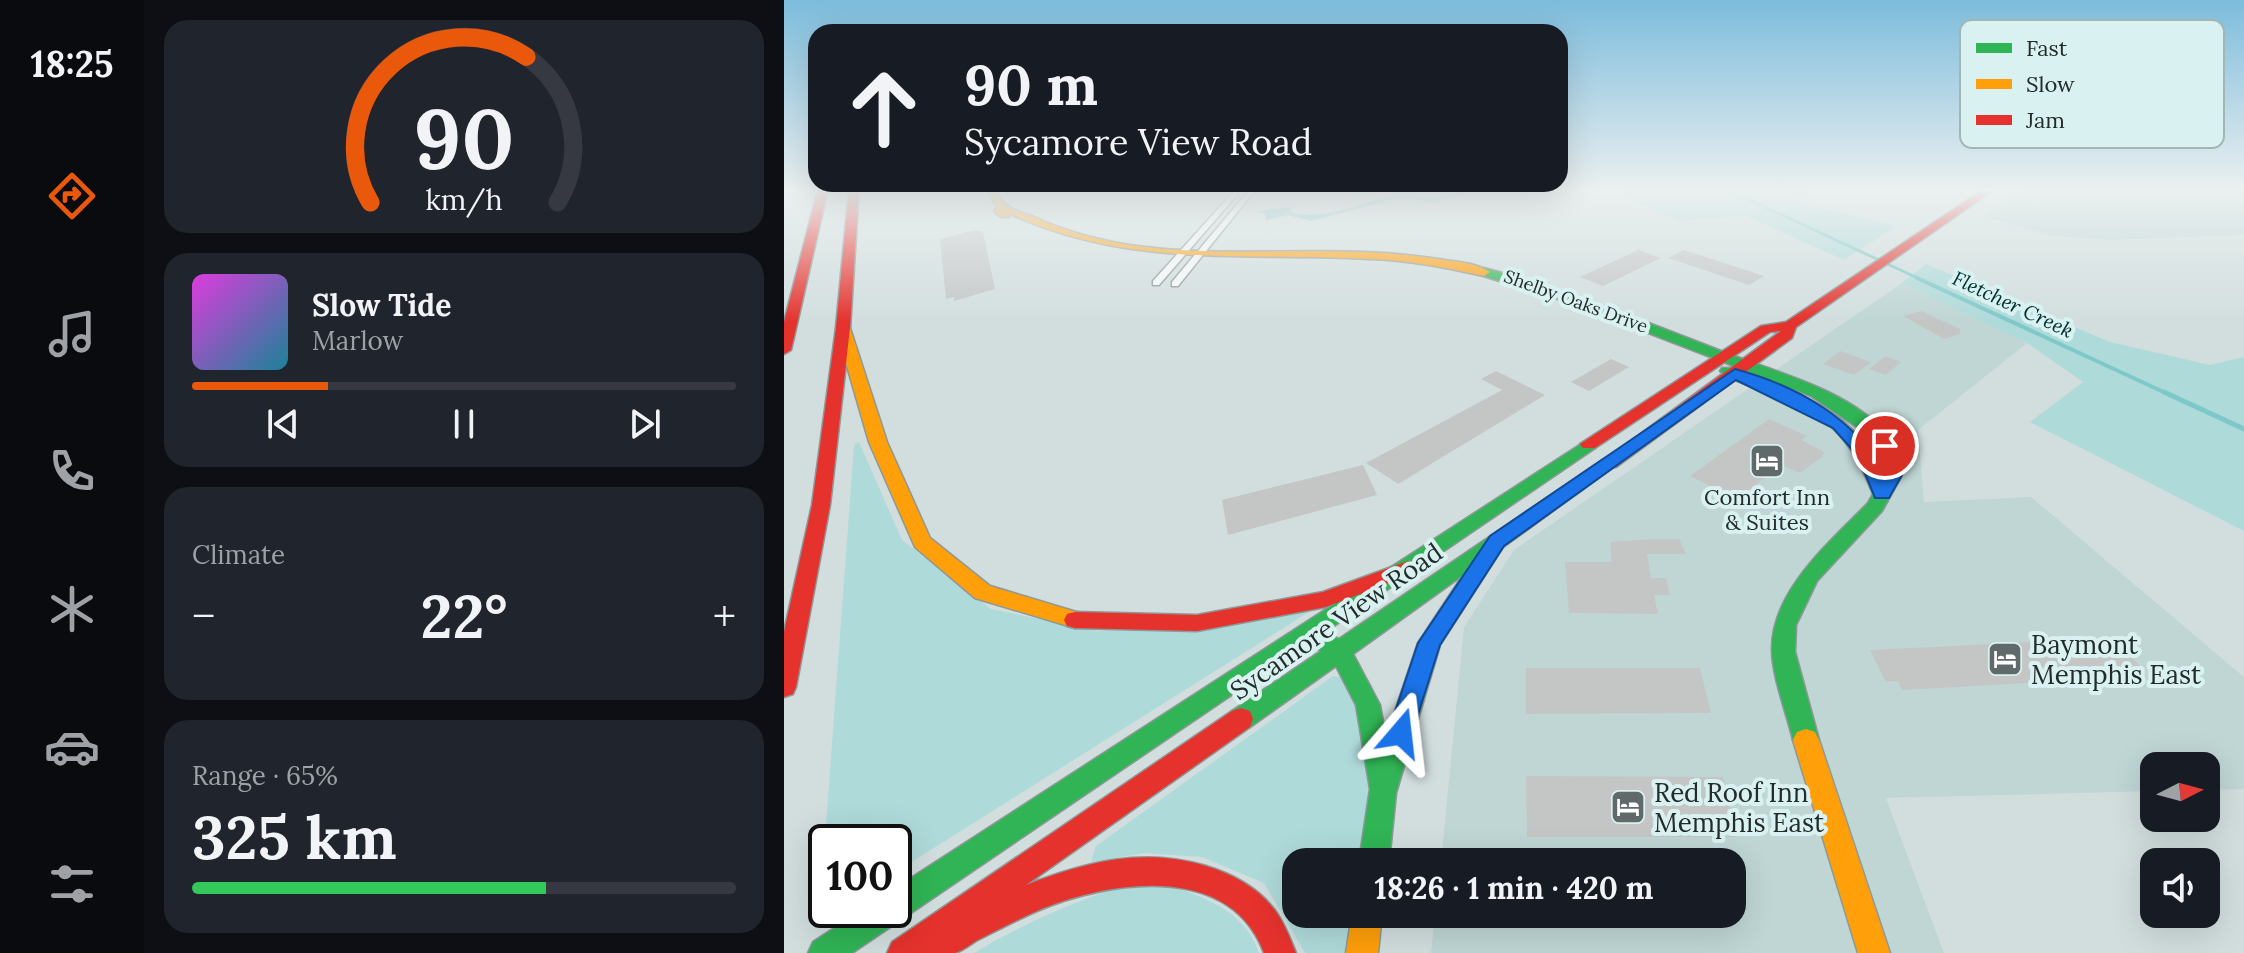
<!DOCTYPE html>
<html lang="en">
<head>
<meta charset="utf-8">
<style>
  body { margin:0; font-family:Lora,serif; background:#20242c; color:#f1f3f6; height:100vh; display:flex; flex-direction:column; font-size:30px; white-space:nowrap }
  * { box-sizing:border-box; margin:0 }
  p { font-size:26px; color:#9ea1a6 }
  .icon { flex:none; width:44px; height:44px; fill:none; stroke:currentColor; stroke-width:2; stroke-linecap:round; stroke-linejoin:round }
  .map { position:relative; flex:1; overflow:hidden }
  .sheet { display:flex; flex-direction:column; gap:20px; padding:20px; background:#0d0f14; width:640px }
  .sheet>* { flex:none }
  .guide { position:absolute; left:24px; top:24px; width:760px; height:168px; border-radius:24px; box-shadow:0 8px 32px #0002; background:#171b24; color:#f1f3f6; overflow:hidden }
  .needle { width:52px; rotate:84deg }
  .buttons { position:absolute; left:1356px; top:752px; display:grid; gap:16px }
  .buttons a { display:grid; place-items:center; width:80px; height:80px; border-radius:16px; background:#171b24; box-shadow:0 8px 32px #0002; font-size:40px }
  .speed { position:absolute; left:24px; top:824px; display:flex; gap:16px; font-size:40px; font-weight:700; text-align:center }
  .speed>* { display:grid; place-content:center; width:104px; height:104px; border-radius:50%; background:#171b24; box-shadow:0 8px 32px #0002; line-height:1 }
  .speed .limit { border:4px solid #111; border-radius:12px; background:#fff; color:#111 }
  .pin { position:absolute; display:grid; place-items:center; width:68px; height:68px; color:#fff; margin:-34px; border:4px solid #fff; border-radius:50%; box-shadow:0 2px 8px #0007 }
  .me { position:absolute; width:88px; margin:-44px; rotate:17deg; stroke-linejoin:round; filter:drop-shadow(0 0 6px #0008) }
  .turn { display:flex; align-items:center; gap:28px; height:168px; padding:0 24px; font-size:36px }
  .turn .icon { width:104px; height:104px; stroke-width:2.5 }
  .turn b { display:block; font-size:56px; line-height:68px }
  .big { font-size:60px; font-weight:800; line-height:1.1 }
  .sheet .widget { flex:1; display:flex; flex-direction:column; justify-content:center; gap:12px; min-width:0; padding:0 28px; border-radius:24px; background:#20242c }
  .sheet .dial { align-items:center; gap:0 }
  .dial svg { height:208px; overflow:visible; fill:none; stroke:#363941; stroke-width:7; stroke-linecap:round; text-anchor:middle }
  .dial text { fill:#f1f3f6; stroke:none }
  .song { display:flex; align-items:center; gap:24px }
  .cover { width:96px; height:96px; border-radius:12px; background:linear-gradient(135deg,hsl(300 70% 55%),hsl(190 70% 35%)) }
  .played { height:8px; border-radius:4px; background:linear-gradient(90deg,#ea580c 25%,#363941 25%) }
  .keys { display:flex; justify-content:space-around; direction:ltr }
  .heat { display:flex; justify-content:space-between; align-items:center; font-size:44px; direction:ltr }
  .charge { height:12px; border-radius:6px; background:linear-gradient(90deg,#34c759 65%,#363941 0) }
  .trip { position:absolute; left:498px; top:848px; width:464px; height:80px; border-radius:24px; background:#171b24; box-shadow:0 8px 32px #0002; font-weight:800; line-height:80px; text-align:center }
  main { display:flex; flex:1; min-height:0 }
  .menu { display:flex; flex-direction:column; width:144px; justify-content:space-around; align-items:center; background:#090b0e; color:#9ea1a6 }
  .menu .icon { width:56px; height:56px }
  .menu .active { color:#ea580c }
  .menu b { font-size:36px; color:#f1f3f6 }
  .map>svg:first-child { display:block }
  .built { fill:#bfd6d5 }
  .green { fill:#afdada }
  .water { fill:#7ec8c9 }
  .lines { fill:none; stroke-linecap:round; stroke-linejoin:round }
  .stream-far2 { stroke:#7ec8c9; stroke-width:3 }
  .stream-far1 { stroke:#7ec8c9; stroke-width:4 }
  .stream { stroke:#7ec8c9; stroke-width:5 }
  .building { fill:#c4c6c6 }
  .street-casing { stroke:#8e9898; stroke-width:3 }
  .fast-casing { stroke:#8e9898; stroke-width:3 }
  .slow-casing { stroke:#8e9898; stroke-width:3 }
  .jam-casing { stroke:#8e9898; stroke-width:3 }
  .street { fill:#f8fafa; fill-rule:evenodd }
  .fast { fill:#30b455; fill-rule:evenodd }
  .slow { fill:#ff9f0a; fill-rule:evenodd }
  .jam { fill:#e5322d; fill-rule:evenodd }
  .route { fill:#1a73e8; stroke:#114b97; stroke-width:2 }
  .labels { text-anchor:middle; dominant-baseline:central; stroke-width:8; stroke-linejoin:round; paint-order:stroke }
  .far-street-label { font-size:18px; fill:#232b2b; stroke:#daf1f1 }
  .far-water-label { font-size:20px; font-style:italic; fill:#003132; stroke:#daf1f1 }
  .poi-label { font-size:22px; fill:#232b2b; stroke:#daf1f1 }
  .near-street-label { font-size:26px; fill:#232b2b; stroke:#daf1f1 }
  .near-poi-label { font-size:26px; fill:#232b2b; stroke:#daf1f1; text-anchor:start }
  .key { fill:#daf1f1; stroke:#a3b6b6; stroke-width:2 }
  .key-label { font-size:22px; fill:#232b2b }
</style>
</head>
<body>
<main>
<nav class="menu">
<b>18:25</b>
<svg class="icon active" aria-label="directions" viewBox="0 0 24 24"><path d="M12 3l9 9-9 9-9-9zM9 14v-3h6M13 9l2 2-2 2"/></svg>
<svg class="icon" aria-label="music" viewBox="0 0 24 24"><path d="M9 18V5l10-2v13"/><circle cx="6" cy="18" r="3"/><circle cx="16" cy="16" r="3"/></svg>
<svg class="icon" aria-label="phone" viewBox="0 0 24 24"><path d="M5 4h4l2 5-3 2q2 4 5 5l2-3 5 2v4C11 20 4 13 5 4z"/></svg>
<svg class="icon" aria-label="climate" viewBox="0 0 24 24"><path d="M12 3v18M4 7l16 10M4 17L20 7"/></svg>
<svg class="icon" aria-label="car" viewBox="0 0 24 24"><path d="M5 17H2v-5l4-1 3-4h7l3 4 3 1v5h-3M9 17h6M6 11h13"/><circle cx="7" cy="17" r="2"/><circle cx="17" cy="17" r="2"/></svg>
<svg class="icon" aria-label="filters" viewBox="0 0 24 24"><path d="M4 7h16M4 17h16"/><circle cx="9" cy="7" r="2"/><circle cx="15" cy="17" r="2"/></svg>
</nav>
<section class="sheet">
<div class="widget dial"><svg viewBox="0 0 100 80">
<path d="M14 69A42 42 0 1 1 86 69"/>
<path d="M14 69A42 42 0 0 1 74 13" stroke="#ea580c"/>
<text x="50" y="56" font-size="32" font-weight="700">90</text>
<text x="50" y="72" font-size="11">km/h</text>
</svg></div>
<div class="widget">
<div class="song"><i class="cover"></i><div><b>Slow Tide</b><p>Marlow</p></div></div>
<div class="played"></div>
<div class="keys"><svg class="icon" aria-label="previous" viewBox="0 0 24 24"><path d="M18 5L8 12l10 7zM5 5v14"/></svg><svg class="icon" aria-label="pause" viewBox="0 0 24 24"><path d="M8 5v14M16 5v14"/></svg><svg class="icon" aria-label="next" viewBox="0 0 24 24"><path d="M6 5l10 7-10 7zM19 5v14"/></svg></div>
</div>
<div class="widget"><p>Climate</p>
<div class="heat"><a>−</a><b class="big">22°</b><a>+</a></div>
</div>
<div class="widget"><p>Range · 65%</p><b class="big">325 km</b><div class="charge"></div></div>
</section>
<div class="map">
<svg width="1460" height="953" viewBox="0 0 1460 953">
  <rect width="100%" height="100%" fill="#d2dede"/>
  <g class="built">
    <path d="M1241,189H1460V235L1326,240L1270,236L1200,217Z"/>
    <path d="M1118,283L1243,343L1134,430L1140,502L1247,497L1460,677V789L1422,790V766H1370V791L1102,798L1160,953H647L651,914H948V862H657L680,627L730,550Z"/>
  </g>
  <g class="green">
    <path d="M838,189H1028L1010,201L1112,226L1060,260L960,215L896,221L847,200Z"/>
    <path d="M1142,264L1326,342L1426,365L1460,357V531L1246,422L1299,382L1243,343L1118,283Z"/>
    <path d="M75,442L118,540L207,609L313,631L446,625L528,610L110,873V842H42V910H51L35,920L70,445Z"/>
    <path d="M549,676L562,678L576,720L585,795L577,862H512V914H571L567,953H521L480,883L418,857L360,853L307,862L312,846Z"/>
    <path d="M363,879C407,893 459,904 475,953H190C246,920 301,896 363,879Z"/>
  </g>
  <path class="water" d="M673,189H682L684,195L646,202L615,198L527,221L504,215L482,220L481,214L473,211L506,207L508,213C552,220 578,199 618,195C636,194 658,202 673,189Z"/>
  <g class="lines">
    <path class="stream-far2" d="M942,189L1138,280"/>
    <path class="stream-far1" d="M1133,278L1384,394"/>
    <path class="stream" d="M1380,392L1460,429"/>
  </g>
  <g class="building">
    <path d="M191,230L199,232L211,289L170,301V297L162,299L156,239Z"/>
    <path d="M854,250L877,258L819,286L796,277Z"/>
    <path d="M900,250L974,274L980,276L965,285L884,258Z"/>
    <path d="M1138,311L1176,329V334L1160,339L1119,316Z"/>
    <path d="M1056,351L1059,352L1087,362L1070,375L1039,364Z"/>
    <path d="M1101,356L1117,362L1102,375L1085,369Z"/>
    <path d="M827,359L845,367L805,391L787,382Z"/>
    <path d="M712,371L761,395L614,484L582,463L718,390L697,379Z"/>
    <path d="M985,419L1023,436L1017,440L1040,452L1038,457L1016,473L997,465L953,500L906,476Z"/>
    <path d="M579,465L593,495L444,535L438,500Z"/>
    <path d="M868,539H895L902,554H863L867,578H882L886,595H870L874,614L785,613L781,562H828L826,542Z"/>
    <path d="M1332,638L1358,669H1348L1354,677L1118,690L1114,681L1102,682L1086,650Z"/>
    <path d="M742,668H916L927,713L742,714Z"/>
    <path d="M742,776L939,777L952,837H743Z"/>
  </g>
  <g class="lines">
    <g class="street-casing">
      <g id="street">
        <path d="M452,189H458L375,285H369V281Z"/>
        <path d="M466,189H472L394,286H388V282Z"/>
      </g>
    </g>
    <g class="fast-casing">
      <g id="fast">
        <path d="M700,268C783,290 862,322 942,353C990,371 1058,389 1095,426C1109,440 1113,457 1118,475L1098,511L1033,581L1012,625L1011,652L1035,740L1031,748L1022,751L1013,748L1009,740C1003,714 988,676 988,650C987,591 1046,542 1084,503L1089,494C1063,431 1044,416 981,391C967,385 947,381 936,371L938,368H948C1010,391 1071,410 1100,475L1093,446L1083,434L1027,396L787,303L696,275V269Z"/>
        <path d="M805,439L814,444L811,448L541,632L555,639L820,459H832L835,463L719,547L656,645L612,793L605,862H575L586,789L572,705L552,666L466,727L457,730L448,727L445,719L448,711L537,651L524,643L68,953H24L29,942L78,910H110V889ZM679,575L634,643L602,738L596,705L569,654Z"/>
      </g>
    </g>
    <g class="slow-casing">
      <g id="slow">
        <path d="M202,189H212C214,193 218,201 221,204C229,211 245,215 255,219C377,274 519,238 647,258C665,261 692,262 706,272L700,276C662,268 624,260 585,259C458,252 347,269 226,214L225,217H217L210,211L213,207Z"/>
        <path d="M59,324L66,328L103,442L146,538L206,586L299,614L302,620L299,626L291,628L191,598L131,547L85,442L52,328Z"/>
        <path d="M1022,729L1031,732L1035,740L1106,953H1074L1009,740L1013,732Z"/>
        <path d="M568,914H598L594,953H562Z"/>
      </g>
    </g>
    <g class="jam-casing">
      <g id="jam">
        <path d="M34,189H44L7,350L0,354V322Z"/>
        <path d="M65,189H75L66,328L46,505L12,687L9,694L0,697V632L28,505L52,328Z"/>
        <path d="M1200,189H1211L1012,327L1008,338L832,467H820L817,463L997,331L986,332L811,448H799L796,444L977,326L1002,322Z"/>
        <path d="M624,561L631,563L634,568L631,573L542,607L413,631L291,628L283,626L280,620L283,614L291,612L413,615L539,592Z"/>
        <path d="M457,708L466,711L469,719L466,727L242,885C302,862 359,847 422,866C448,874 473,887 490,909C500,922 506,938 512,953H480C446,861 323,881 253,911C232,920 212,931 192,941C186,945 178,951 171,953C154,953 122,953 103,953L108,942L448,711Z"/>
      </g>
    </g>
    <use href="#street" class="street"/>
    <use href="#fast" class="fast"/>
    <use href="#slow" class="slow"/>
    <use href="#jam" class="jam"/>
  </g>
  <linearGradient id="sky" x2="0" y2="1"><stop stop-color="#7dbcdc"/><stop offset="0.59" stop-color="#ebf0f0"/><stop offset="1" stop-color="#ebf0f0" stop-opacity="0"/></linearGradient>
  <rect width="1460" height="322" fill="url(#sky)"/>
  <path class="route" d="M951,369C1010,385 1074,418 1100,476L1092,446L1095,442H1107L1118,475L1105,498H1091L1074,456L1049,428L952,380L720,546L656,645L626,740L617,744L608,740L604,733L634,643L706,536Z"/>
  <defs>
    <g id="hotel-square" transform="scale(1.8)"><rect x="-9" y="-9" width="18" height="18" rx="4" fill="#606a6a" stroke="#daf1f1"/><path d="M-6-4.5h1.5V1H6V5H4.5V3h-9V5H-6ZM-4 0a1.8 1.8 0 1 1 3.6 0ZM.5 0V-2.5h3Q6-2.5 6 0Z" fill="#fff"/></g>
  </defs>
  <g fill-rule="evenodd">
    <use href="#hotel-square" x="983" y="461"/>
    <use href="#hotel-square" x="1221" y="659"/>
    <use href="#hotel-square" x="844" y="807"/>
  </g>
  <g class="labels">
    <g class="far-street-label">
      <text transform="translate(792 301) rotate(20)">Shelby Oaks Drive</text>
    </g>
    <g class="far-water-label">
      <text transform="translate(1229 304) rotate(25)">Fletcher Creek</text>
    </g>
    <g class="poi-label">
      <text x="983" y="497">Comfort Inn<tspan x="983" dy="25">&amp; Suites</tspan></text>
    </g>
    <g class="near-street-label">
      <text transform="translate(552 621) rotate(-35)">Sycamore View Road</text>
    </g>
    <g class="near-poi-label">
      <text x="1247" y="644">Baymont<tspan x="1247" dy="30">Memphis East</tspan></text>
      <text x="870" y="792">Red Roof Inn<tspan x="870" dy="30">Memphis East</tspan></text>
    </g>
  </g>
  <rect x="1176" y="20" width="264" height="128" rx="12" class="key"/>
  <rect x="1192" y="43" width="36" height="10" fill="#30b455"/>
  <rect x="1192" y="79" width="36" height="10" fill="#ff9f0a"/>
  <rect x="1192" y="115" width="36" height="10" fill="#e5322d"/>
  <g class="key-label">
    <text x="1242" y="56">Fast</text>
    <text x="1242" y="92">Slow</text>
    <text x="1242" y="128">Jam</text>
  </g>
</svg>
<div class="buttons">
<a><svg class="needle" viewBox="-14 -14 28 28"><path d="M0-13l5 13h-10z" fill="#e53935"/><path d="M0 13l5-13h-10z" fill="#9ea1a6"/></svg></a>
<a><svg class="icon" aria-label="sound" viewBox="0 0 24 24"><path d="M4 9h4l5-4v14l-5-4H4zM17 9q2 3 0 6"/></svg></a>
</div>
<div class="speed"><div class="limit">100</div></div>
<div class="pin" style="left:1101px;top:446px;background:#d93025"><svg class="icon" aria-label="arrive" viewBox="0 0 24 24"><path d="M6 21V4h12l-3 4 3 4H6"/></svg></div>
<svg class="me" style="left:617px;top:733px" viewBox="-20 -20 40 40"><path d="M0-17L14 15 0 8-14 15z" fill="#1a73e8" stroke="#fff" stroke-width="4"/></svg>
<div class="trip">18:26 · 1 min · 420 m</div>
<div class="guide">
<div class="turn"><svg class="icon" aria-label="ahead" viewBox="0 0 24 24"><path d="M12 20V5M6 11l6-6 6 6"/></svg><div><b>90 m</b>Sycamore View Road</div></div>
</div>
</div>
</main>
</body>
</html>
